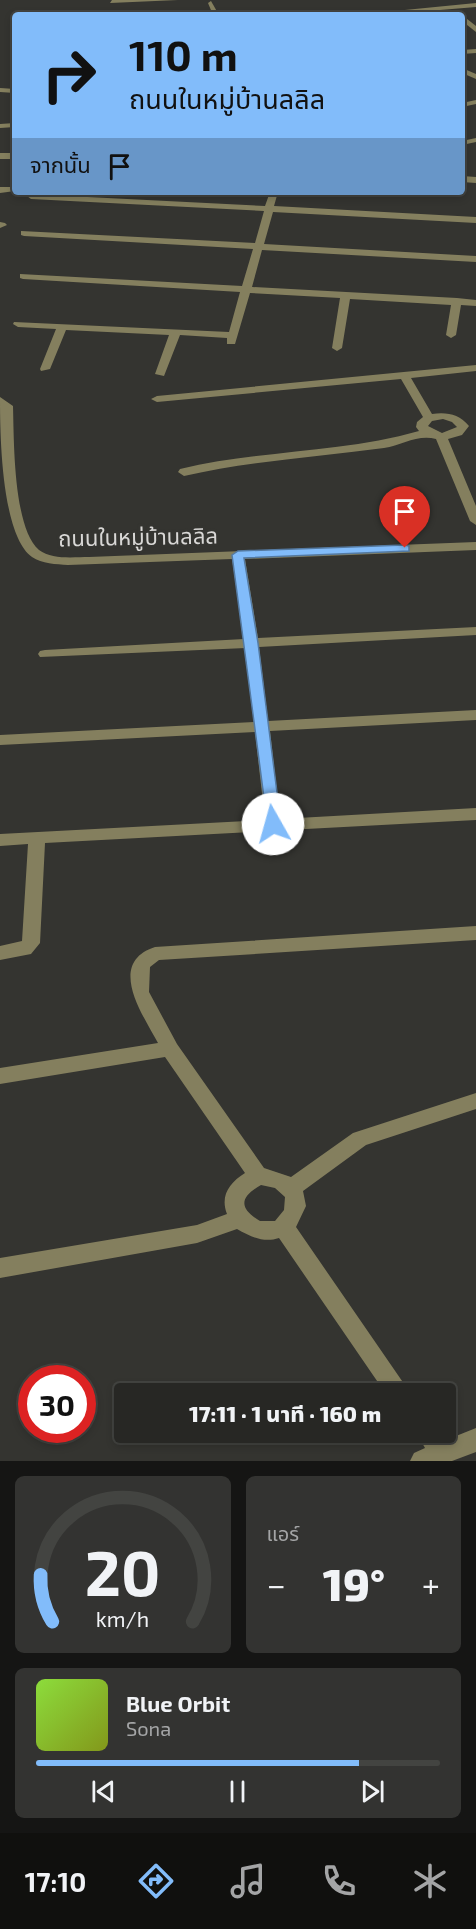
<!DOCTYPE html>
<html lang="th">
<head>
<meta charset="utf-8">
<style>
  body { margin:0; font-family:"Exo 2","Noto Sans Thai",sans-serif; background:#333331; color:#f1f3f6; height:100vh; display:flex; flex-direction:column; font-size:22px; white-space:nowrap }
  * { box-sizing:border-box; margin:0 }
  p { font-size:20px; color:#a4a5a6 }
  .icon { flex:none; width:33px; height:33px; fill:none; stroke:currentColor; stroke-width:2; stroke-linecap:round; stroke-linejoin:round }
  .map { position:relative; height:1461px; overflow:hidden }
  .sheet { display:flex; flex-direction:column; gap:15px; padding:15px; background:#151514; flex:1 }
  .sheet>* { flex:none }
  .guide { position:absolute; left:12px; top:12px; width:453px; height:183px; border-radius:6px; box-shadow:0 3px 9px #0003,0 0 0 2px #434441; background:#82bcfa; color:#111; overflow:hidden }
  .speed { position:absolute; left:18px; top:1365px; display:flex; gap:12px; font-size:30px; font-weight:700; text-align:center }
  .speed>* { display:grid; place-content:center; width:78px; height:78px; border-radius:50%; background:#272724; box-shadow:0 3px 9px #0003,0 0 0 2px #434441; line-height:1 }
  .speed .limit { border:9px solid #d22; background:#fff; color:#111 }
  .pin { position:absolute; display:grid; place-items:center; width:51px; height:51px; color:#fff; margin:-62px -26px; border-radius:50% 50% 50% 0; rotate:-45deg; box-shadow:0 0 6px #0007 }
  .pin .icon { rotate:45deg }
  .me { position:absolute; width:66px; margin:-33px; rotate:353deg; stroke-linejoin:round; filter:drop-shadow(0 0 4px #0008) }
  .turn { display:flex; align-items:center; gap:21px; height:126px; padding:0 18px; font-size:27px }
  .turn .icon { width:78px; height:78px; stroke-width:2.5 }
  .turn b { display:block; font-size:42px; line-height:51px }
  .then { display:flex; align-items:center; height:57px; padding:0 18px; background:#0003; gap:12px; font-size:22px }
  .big { font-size:45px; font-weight:800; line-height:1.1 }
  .sheet .card { flex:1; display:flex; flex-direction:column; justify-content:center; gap:9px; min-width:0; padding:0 21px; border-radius:9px; background:#333331 }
  .sheet .dial { align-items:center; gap:0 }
  .dial svg { height:156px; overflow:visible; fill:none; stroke:#434441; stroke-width:7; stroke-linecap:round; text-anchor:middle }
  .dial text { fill:#f1f3f6; stroke:none }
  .song { display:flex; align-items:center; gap:18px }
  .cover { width:72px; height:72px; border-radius:9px; background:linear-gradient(135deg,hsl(90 70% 55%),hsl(70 70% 35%)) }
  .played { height:6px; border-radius:3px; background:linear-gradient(90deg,#82bcfa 80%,#434441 80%) }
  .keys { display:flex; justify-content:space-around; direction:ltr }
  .heat { display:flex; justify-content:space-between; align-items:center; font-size:33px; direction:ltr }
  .sheet .tiles { flex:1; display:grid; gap:15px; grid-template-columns:1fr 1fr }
  .card:last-child { grid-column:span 2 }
  .trip { position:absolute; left:114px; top:1383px; width:342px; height:60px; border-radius:6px; background:#272724; box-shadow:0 3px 9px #0003,0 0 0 2px #434441; font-weight:800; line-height:60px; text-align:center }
  .tabs { display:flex; height:96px; justify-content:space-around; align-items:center; background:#10100e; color:#a4a5a6 }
  .tabs .icon { width:42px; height:42px }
  .tabs .active { color:#82bcfa }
  .tabs b { font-size:27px; color:#f1f3f6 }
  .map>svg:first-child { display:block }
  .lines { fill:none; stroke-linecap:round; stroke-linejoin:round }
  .minor { fill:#847f5e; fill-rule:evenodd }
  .route { fill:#82bcfa; stroke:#547aa2; stroke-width:1.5 }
  .labels { text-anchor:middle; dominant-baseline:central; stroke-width:6; stroke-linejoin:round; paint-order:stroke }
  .street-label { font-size:22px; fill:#d8d7d5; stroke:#343430 }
</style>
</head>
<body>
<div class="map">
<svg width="476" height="1461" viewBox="0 0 476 1461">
  <rect width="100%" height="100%" fill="#343430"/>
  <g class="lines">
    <g class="minor">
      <path d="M112,0H178L110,3Z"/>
      <path d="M211,1L219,15H213L208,3Z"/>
      <path d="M476,3V7L380,15L364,14Z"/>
      <path d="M462,15L476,26V32L462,21Z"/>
      <path d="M476,49V53L462,54V50Z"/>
      <path d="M462,68L476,74V79L462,73Z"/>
      <path d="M0,88L15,89V93L0,92Z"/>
      <path d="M476,100V104L462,107V103Z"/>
      <path d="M15,123V127L0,128V124Z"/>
      <path d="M476,138V142L462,145V141Z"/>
      <rect x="0" y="153" width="15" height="6"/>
      <path d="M462,176L476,177V183L462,182Z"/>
      <path d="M0,187H15V191L0,193Z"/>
      <path d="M270,192H278L274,206L476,217V223L273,212L264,244L476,256V262L262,250L252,287L457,298L476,300V306L461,305L456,335L451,338L446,335L451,305L350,299L342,348L337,351L332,348L340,298L250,293L235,344H227V338L180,335L164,376L155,374L169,335L66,330L50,369L41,371L40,369L56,329L18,327L13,324L14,322L229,332L240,292L23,279L20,278V274L242,286L253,249L24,236L21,235V231L255,243L264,211L31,199L27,196L28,194L265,206Z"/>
      <path d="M0,222L5,223L7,225L0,228Z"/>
      <path d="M476,365V371L411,378L432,414C447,412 459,414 469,426L462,435L448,439L476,506V525L470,521L436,439C418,434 402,445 384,448C317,457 250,461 184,476L178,472L180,469C259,450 342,453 419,431L416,427L417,422L423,417L401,379L157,402L151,399L157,396ZM443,419L452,422L457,427L442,433L428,426L432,421Z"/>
      <path d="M0,397L13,406C14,439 13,528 39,550C52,560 74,557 89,557L476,542V550L245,559L258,638L476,627V635L259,647L268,721L476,710V720L270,731L280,819L476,808V820L45,843L40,943L31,954L0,960V946L22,941L28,844L0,846V834L265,820L255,732L0,745V735L254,722L246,648L40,657L38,654L40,651L45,650L244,639L232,559L68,565C56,564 42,564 32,557C1,535 0,432 0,397Z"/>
      <path d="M476,926V940L159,960L150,967L149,992L177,1044L264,1168L291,1177L353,1133L476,1093V1109L366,1145L303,1191L306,1206L296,1227L411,1394H386L279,1238C264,1243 251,1237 237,1229L197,1243L0,1278V1258L197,1225L227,1214C220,1196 229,1183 245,1173L165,1057L0,1084V1068L158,1043C143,1015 106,963 155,947ZM261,1185L275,1188L285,1197L284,1210L275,1221H260C238,1208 240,1197 261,1185Z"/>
      <path d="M476,1428V1452L452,1461H410L414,1453L425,1448L416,1432H441L446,1440Z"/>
    </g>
  </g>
  <path class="route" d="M405,545L409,546V551L244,558L258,643L281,824L273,829L268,828L232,555L238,551Z"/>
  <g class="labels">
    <g class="street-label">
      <text transform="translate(138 536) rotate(-1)">ถนนในหมู่บ้านลลิล</text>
    </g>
  </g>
</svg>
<div class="speed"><div class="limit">30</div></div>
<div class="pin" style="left:405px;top:548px;background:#d93025"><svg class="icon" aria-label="arrive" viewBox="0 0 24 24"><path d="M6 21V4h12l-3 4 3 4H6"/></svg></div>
<svg class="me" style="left:273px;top:824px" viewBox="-20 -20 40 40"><circle r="19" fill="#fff"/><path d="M0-13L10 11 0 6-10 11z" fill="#82bcfa"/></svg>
<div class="trip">17:11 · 1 นาที · 160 m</div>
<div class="guide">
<div class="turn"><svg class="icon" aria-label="right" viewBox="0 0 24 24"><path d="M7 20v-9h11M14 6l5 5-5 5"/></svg><div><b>110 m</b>ถนนในหมู่บ้านลลิล</div></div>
<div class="then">จากนั้น<svg class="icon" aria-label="arrive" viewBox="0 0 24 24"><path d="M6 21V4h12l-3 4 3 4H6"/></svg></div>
</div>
</div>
<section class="sheet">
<div class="tiles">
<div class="card dial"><svg viewBox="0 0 100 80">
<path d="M14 69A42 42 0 1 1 86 69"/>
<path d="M14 69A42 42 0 0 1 8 45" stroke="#82bcfa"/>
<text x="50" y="56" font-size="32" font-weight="700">20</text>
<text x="50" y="72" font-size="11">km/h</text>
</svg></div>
<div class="card"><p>แอร์</p>
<div class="heat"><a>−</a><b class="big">19°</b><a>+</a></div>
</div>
<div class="card">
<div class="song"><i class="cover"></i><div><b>Blue Orbit</b><p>Sona</p></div></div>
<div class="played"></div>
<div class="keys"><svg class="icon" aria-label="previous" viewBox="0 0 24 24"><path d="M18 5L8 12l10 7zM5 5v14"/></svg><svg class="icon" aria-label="pause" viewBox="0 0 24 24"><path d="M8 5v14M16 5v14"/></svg><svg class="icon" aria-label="next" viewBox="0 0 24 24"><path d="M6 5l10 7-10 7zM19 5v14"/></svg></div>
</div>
</div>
</section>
<nav class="tabs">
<b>17:10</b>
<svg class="icon active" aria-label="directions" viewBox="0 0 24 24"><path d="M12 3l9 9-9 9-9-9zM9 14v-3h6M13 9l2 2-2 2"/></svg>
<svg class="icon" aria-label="music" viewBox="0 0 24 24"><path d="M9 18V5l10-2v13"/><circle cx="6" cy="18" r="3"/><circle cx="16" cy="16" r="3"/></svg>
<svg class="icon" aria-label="phone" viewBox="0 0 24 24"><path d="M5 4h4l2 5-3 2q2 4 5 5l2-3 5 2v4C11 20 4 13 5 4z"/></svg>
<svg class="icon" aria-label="climate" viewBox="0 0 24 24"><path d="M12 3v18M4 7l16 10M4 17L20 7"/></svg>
</nav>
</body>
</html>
